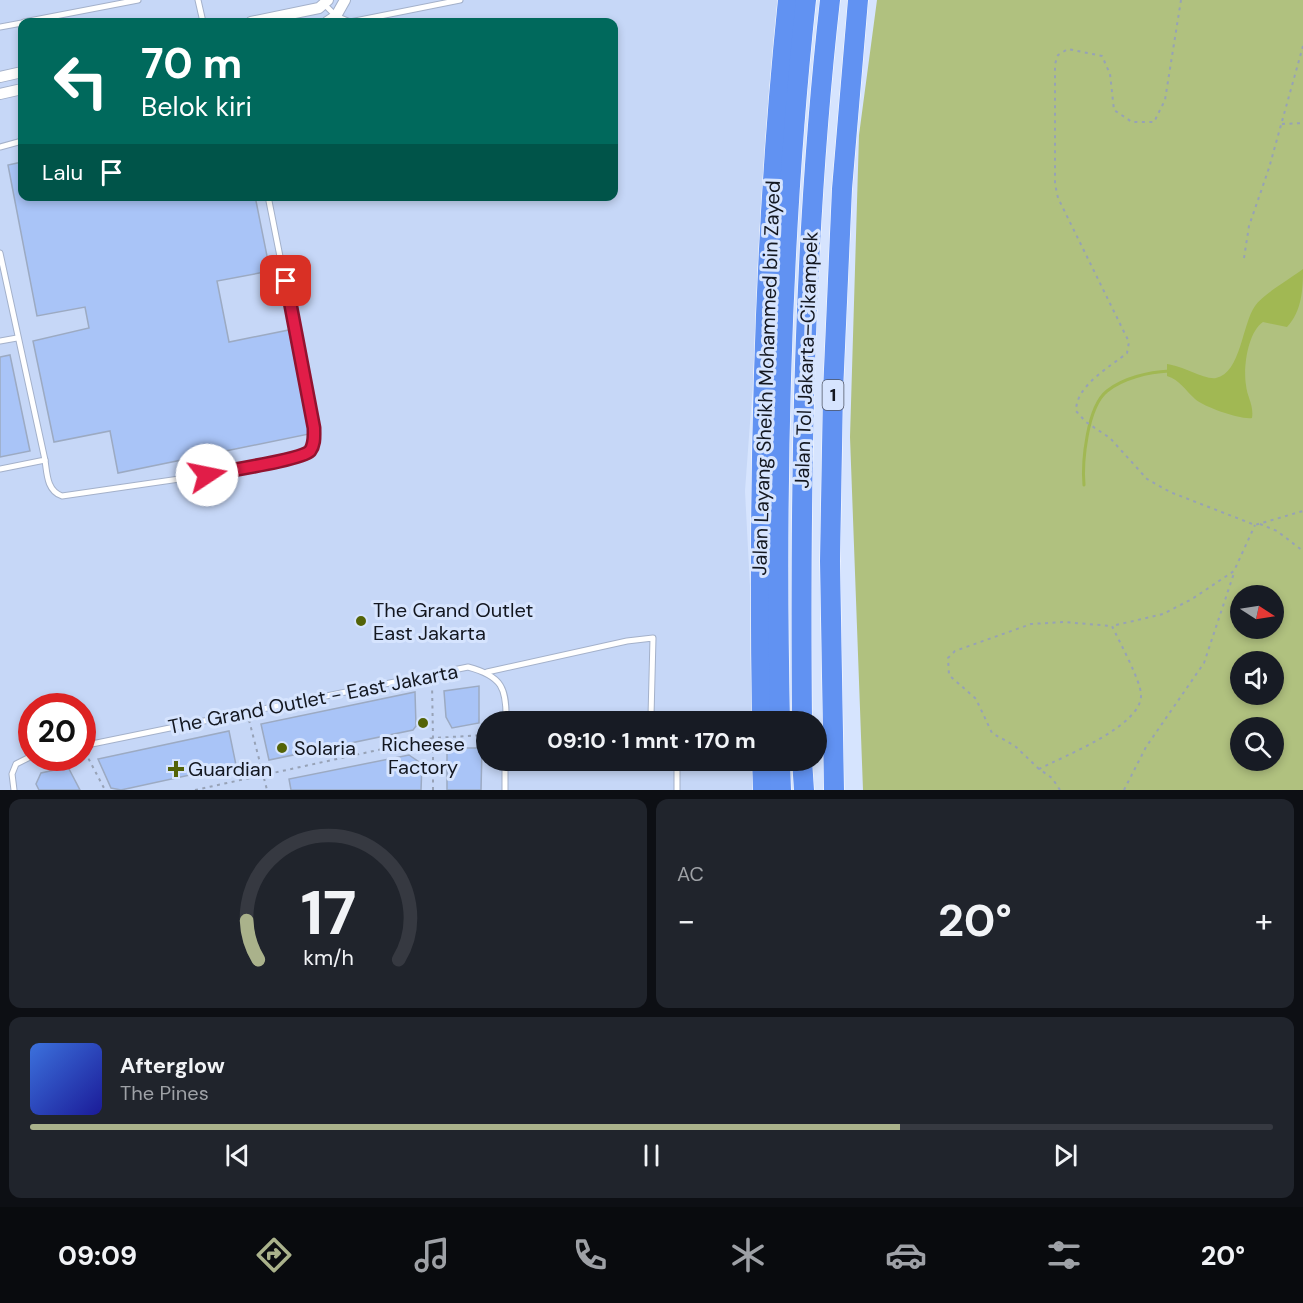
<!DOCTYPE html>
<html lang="id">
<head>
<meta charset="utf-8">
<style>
  body { margin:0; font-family:"DM Sans",sans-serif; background:#20242c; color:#f1f3f6; height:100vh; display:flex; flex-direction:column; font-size:22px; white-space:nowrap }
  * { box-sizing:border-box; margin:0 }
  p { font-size:20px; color:#9ea1a6 }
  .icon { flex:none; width:33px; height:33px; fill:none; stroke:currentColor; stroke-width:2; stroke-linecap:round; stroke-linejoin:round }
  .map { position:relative; height:790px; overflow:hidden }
  .side { display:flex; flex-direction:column; gap:9px; padding:9px; background:#0d0f14; flex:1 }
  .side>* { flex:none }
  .guide { position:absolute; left:18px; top:18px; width:600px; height:183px; border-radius:12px; box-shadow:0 3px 9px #0003; background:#00695c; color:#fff; overflow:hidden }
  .needle { width:39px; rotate:102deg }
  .controls { position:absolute; left:1230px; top:585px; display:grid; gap:12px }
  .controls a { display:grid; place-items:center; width:54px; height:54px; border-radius:50%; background:#171b24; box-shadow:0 3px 9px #0003; font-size:30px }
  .speed { position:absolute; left:18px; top:693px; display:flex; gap:12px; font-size:30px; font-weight:700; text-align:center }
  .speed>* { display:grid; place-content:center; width:78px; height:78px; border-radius:50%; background:#171b24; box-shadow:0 3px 9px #0003; line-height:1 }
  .speed .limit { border:9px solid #d22; background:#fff; color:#111 }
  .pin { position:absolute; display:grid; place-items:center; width:51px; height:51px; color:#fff; margin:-26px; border-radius:12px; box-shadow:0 3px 9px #0006 }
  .me { position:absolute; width:66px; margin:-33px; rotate:79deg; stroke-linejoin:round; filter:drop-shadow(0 0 4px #0008) }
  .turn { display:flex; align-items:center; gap:21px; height:126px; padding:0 24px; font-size:27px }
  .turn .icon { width:78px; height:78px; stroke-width:2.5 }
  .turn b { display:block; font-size:42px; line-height:51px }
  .then { display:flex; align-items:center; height:57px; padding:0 24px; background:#0003; gap:12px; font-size:22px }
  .big { font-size:45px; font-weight:700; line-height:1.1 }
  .side .card { flex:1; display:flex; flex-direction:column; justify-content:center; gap:9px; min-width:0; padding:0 21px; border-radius:12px; background:#20242c }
  .side .dial { align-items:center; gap:0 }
  .dial svg { height:156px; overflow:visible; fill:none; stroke:#363941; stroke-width:7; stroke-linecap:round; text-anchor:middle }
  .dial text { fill:#f1f3f6; stroke:none }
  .song { display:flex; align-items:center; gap:18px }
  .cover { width:72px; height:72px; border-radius:9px; background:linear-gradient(135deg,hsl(220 70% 55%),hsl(240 70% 35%)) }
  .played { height:6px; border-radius:3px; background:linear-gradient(90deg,#aab28b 70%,#363941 70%) }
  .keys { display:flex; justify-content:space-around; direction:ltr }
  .heat { display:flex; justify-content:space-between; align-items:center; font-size:33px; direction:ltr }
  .side .tiles { flex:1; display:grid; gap:9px; grid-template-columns:1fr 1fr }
  .card:last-child { grid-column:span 2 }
  .trip { position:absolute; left:476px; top:711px; width:351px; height:60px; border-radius:30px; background:#171b24; box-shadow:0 3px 9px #0003; font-weight:700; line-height:60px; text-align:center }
  .dock { display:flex; height:96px; justify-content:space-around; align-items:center; background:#090b0e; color:#9ea1a6 }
  .dock .icon { width:42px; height:42px }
  .dock .active { color:#aab28b }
  .dock b { font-size:27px; color:#f1f3f6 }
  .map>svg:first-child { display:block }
  .built { fill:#c6d7f7; fill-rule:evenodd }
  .green { fill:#b0c17f; fill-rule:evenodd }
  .water { fill:#a1b853 }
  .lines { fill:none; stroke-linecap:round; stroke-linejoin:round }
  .stream { stroke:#a1b853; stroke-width:3 }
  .building { fill:#a9c4f7; stroke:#9caac2; stroke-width:1.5 }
  .lane-casing { stroke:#a4b1ca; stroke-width:7 }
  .street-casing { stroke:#a4b1ca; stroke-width:12 }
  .highway-casing { stroke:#fff; stroke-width:21 }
  .path { stroke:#97a2b6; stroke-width:2; stroke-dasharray:3 4.5; stroke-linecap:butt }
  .lane { stroke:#fff; stroke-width:5 }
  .street { stroke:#fff; stroke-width:10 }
  .highway { stroke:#6192f2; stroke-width:20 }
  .route-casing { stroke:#92132f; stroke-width:15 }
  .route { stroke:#e11d48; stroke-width:10 }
  .poi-dot { fill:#536308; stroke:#d6e4fe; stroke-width:2 }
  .labels { text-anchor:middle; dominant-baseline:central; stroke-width:6; stroke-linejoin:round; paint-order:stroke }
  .shield { fill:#d6e4fe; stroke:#4e5463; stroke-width:1.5 }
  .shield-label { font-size:18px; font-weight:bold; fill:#131720 }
  .street-label { font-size:20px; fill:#131720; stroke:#d6e4fe }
  .poi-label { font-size:20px; fill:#131720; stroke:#d6e4fe; text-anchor:start }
</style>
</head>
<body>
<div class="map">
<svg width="1303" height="790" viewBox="0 0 1303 790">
  <rect width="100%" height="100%" fill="#d6e4fe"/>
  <path class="built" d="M0,0H781L745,491L757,721L486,722V760L760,761L763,790H0ZM22,22H614V196H22ZM32,706H82V758H32Z"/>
  <path class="green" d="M877,0H1303V790H863L850,437L859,135ZM1240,596H1274V628H1240ZM1240,662H1274V694H1240ZM1240,728H1274V760H1240Z"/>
  <path class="water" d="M1303,269C1303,289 1302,311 1287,327L1263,322C1248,332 1243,367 1246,385C1247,397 1254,405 1252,418C1241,420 1204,407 1195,399C1185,390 1180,380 1167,376V364C1183,366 1205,380 1216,378C1241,373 1242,324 1255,306C1263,294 1290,279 1303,269Z"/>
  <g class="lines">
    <path class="stream" d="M1084,485C1082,462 1087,407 1107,391C1123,378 1149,372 1169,371"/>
  </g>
  <g class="building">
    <path d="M22,162V196H255L270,271L217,281L229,342L289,330L309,434L118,473L110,431L54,442L33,341L89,328L85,307L37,316L8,165Z"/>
    <path d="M10,355L30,451L0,457V357Z"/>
    <path d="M479,686V723L452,728L446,717L444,691Z"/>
    <path d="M415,692L416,726L413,730L269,760L261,724Z"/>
    <path d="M229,731L236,765L121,790L111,788L98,759Z"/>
    <path d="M452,748H482L481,790H447V752Z"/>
    <path d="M409,755L422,764L421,790H291L289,779Z"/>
    <path d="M68,767L80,790H39L36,784L41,773Z"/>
  </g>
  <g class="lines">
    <g class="lane-casing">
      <g id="lane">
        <path d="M198,0L203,22"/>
        <path d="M324,4L336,16L350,22L460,0"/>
        <path d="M24,22L138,0"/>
        <path d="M0,27L22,23"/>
        <path d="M0,147L22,141"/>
        <path d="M0,253L45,460L0,469"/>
        <path d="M0,341L17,338"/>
        <path d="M45,460C47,474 47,491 62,496L207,475L308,453L314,440V428L268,196"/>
        <path d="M487,672L627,641L653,638L651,716H679L678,722"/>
        <path d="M82,746L468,667C502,676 507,688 506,722"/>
        <path d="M14,790L12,774L16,764L32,756"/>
        <path d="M505,790V760"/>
        <path d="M677,790V760"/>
      </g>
    </g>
    <g class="street-casing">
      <g id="street">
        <path d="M251,22L319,8L328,0"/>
        <path d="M327,22L336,16L345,0"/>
        <path d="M0,77L22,72"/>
        <path d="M0,94L22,89"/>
      </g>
    </g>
    <g class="highway-casing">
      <g id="highway">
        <path d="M762,722C758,480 763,240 788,0"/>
        <path d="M780,722C775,481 780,240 806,0"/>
        <path d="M802,722C800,481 803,239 830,0"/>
        <path d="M762,760L763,790"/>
        <path d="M780,760L781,790"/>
        <path d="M802,760L804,790"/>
        <path d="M834,790L830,561L833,392L842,189L858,0"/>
      </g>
    </g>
    <g class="path">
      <path d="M1181,0L1165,100L1154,122H1132L1114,110L1110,74L1102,56L1068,49L1058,55L1055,64V184L1058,198L1129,342L1127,353C1110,367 1076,385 1076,411L1086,422L1110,438L1147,479L1170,492L1255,525L1303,511"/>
      <path d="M1282,124L1303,123"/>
      <path d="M1244,258L1249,226L1269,168L1303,46"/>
      <path d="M1260,524L1277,531L1303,551"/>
      <path d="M432,683L433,738L486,735"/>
      <path d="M249,720L267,790"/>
      <path d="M85,752L105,790"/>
      <path d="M648,760L669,761"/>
      <path d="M1039,769L1015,746L992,733L976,699L949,675L948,658L955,651L1031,624L1064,622L1112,626"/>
      <path d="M195,790L433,738V790"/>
      <path d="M1060,790L1052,778L1039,769C1064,756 1142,726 1141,695C1141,681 1119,641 1112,626L1163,614L1192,599L1234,571L1255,525"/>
      <path d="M1124,790L1146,747L1204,663L1234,573"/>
    </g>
    <use href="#lane" class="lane"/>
    <use href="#street" class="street"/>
    <use href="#highway" class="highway"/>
  </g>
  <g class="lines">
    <g class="route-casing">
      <path id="route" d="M207,475C224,471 301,460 310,451C315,444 314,436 314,428L286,281"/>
    </g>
    <use href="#route" class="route"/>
  </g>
  <g class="poi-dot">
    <circle cx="361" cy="621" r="6"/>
    <circle cx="423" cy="723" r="6"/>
    <circle cx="282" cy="748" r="6"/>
    <path d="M173 760h6v6h6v6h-6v6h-6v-6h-6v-6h6z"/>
  </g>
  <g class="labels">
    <rect class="shield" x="822.5" y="380" width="21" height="30" rx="4.5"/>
    <g class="shield-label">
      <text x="833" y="395">1</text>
    </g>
    <g class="street-label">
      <text transform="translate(806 360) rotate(-88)">Jalan Tol Jakarta–Cikampek</text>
      <text transform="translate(766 378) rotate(-88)">Jalan Layang Sheikh Mohammed bin Zayed</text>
      <text transform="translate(313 699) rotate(-11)">The Grand Outlet - East Jakarta</text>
    </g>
    <g class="poi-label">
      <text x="373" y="610">The Grand Outlet<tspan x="373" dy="23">East Jakarta</tspan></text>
      <text x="423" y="744" text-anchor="middle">Richeese<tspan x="423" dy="23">Factory</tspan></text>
      <text x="294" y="748">Solaria</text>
      <text x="188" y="769">Guardian</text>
    </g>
  </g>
</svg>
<div class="controls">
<a><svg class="needle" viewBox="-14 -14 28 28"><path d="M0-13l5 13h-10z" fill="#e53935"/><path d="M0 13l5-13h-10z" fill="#9ea1a6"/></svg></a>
<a><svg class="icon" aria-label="sound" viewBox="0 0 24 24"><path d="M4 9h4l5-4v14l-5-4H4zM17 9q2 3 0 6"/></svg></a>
<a><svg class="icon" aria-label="search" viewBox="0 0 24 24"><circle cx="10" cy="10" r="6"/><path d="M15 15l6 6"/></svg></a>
</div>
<div class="speed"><div class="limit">20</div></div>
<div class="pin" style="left:286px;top:281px;background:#d93025"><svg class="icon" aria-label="arrive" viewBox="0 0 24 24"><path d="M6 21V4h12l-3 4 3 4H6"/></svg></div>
<svg class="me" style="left:207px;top:475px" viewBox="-20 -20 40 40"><circle r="19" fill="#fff"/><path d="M0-13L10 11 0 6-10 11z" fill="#e11d48"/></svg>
<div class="trip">09:10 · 1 mnt · 170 m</div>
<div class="guide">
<div class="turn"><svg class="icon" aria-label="left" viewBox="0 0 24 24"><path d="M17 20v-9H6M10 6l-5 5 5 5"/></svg><div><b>70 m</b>Belok kiri</div></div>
<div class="then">Lalu<svg class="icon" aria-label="arrive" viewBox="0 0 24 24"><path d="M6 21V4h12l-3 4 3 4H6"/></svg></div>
</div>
</div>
<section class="side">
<div class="tiles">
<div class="card dial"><svg viewBox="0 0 100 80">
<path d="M14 69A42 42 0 1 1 86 69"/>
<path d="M14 69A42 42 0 0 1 8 49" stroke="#aab28b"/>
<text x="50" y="56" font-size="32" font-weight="700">17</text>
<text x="50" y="72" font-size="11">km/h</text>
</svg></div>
<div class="card"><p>AC</p>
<div class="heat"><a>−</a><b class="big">20°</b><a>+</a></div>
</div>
<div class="card">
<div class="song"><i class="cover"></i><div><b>Afterglow</b><p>The Pines</p></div></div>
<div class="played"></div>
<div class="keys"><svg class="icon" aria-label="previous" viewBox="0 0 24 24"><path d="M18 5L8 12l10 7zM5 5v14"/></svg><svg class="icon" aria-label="pause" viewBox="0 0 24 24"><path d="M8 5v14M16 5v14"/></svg><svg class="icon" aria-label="next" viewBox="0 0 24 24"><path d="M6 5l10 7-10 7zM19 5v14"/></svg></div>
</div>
</div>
</section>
<nav class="dock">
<b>09:09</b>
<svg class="icon active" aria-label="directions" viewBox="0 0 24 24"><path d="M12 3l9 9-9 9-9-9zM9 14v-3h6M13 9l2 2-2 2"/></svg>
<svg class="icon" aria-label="music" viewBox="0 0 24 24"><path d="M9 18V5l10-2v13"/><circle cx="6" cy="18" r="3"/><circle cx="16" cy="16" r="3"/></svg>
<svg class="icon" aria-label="phone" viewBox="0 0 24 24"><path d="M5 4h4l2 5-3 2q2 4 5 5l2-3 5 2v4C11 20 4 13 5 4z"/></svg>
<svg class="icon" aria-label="climate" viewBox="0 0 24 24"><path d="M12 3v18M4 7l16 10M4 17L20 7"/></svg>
<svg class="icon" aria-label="car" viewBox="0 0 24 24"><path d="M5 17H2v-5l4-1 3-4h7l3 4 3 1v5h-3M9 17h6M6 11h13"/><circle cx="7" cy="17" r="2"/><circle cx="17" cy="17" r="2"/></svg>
<svg class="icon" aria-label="filters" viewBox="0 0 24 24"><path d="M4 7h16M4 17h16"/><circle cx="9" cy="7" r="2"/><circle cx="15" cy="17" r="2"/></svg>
<b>20°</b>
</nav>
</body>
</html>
